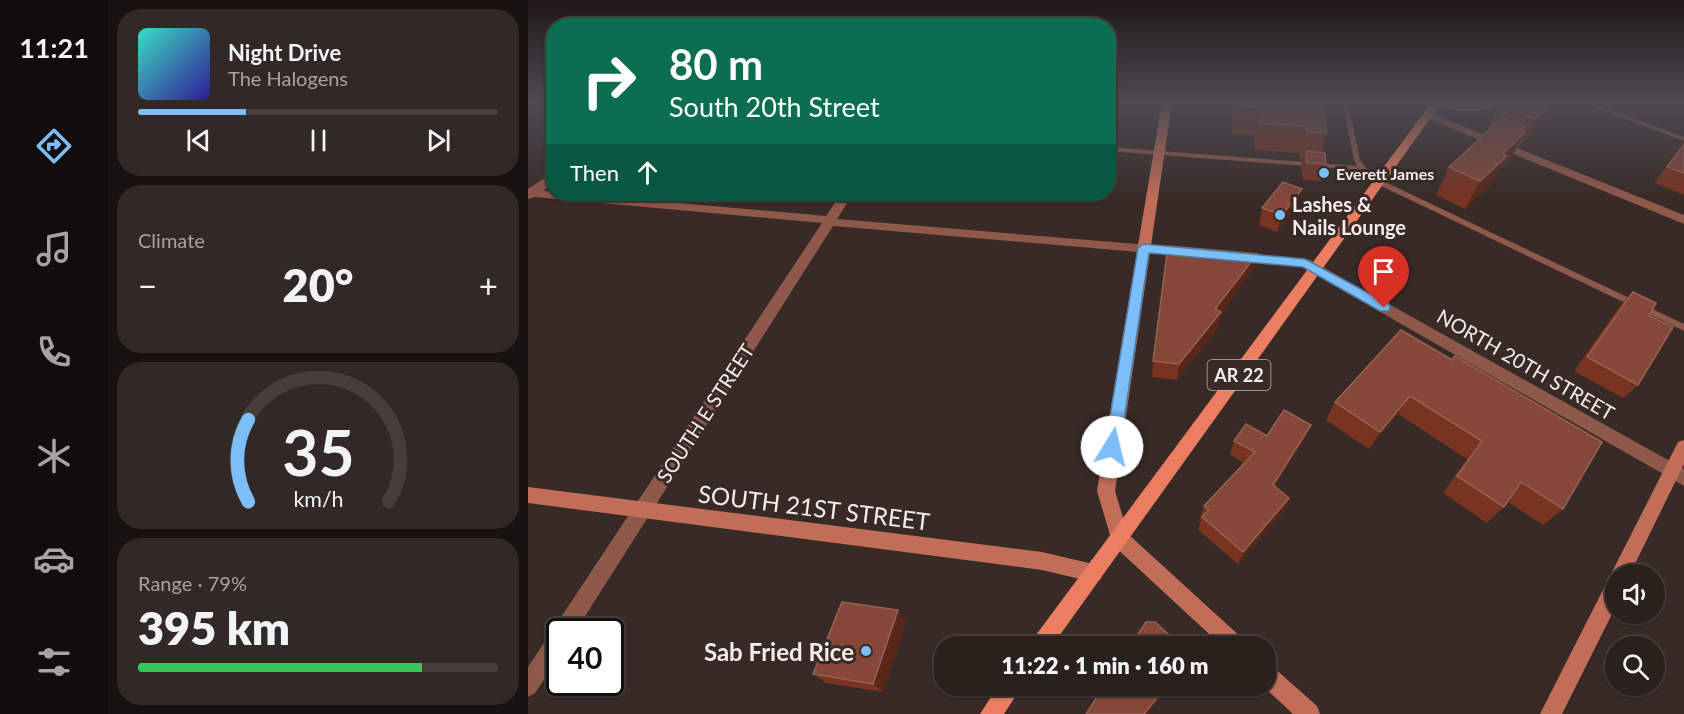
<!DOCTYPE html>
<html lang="en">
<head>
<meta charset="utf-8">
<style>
  body { margin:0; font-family:Lato,sans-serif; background:#322825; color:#f1f3f6; height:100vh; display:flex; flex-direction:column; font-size:22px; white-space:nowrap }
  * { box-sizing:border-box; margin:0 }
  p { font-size:20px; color:#a5a3a3 }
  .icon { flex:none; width:33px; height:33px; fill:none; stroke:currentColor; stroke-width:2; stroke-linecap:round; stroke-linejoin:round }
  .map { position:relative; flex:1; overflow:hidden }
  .sheet { display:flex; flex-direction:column; gap:9px; padding:9px; background:#17120f; width:420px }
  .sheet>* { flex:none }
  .guide { position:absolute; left:18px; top:18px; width:570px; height:183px; border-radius:24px; box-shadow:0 2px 4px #0004,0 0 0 2px #463e3b; background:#0b6e4f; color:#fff; overflow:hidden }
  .buttons { position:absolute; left:1077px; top:564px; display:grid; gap:12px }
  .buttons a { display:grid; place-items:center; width:60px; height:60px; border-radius:50%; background:#2a201c; box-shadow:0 2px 4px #0004,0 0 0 2px #463e3b; font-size:30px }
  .speed { position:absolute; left:18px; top:618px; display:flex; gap:12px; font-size:30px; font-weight:700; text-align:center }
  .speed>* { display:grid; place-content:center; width:78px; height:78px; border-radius:50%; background:#2a201c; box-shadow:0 2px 4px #0004,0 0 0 2px #463e3b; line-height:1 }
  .speed .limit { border:3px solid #111; border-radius:9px; background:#fff; color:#111 }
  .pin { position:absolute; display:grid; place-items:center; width:51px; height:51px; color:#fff; margin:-62px -26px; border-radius:50% 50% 50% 0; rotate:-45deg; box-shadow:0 0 6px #0007 }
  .pin .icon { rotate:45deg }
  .me { position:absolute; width:66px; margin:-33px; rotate:9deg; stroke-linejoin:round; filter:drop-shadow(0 0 4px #0008) }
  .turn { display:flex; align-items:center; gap:21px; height:126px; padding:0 24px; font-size:27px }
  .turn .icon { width:78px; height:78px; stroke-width:2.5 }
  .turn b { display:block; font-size:42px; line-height:51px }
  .then { display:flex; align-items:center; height:57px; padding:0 24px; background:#0003; gap:12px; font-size:22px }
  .big { font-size:45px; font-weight:800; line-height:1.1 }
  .sheet .card { flex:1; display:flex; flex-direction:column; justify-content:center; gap:9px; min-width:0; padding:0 21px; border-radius:24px; background:#322825 }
  .sheet .dial { align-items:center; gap:0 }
  .dial svg { height:156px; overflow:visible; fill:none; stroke:#463e3b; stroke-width:7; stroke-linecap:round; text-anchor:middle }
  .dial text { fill:#f1f3f6; stroke:none }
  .song { display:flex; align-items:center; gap:18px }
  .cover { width:72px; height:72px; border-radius:9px; background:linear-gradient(135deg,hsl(170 70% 55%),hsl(250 70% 35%)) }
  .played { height:6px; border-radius:3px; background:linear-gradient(90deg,#7bbef8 30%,#463e3b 30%) }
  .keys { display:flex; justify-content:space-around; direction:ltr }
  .heat { display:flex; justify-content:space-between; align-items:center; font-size:33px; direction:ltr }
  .charge { height:9px; border-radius:4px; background:linear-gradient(90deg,#34c759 79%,#463e3b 0) }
  .trip { position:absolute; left:406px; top:636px; width:342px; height:60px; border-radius:24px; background:#2a201c; box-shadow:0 2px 4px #0004,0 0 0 2px #463e3b; font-weight:800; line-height:60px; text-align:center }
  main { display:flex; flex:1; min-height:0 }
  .tab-bar { display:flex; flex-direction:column; width:108px; justify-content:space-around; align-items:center; background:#110d0b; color:#a5a3a3 }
  .tab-bar .icon { width:42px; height:42px }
  .tab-bar .selected { color:#7bbef8 }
  .tab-bar b { font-size:27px; color:#f1f3f6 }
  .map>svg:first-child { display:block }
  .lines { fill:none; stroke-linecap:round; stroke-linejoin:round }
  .lane { fill:#8e584a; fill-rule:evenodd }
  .street { fill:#8e584a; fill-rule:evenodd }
  .secondary { fill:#c26d57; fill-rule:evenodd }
  .primary { fill:#eb7d61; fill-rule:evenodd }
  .wall { fill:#783321 }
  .shaded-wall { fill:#58271a }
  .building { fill:#854737; stroke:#976153; stroke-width:1.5 }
  .route { fill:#7bbef8; stroke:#507ca1; stroke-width:1.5 }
  .poi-dot { fill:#7bbef8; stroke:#382a26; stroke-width:2 }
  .labels { text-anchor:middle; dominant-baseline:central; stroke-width:6; stroke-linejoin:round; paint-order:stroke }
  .far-poi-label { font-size:16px; font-weight:bold; fill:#f6ecea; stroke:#382a26; text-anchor:start }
  .shield { fill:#382a26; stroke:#bdb2af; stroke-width:1.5 }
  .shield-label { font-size:18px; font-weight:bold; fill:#f6ecea }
  .poi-label { font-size:20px; font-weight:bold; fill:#f6ecea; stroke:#382a26; text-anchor:start }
  .street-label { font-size:20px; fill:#f6ecea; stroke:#382a26 }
  .near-street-label { font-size:24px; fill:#f6ecea; stroke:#382a26 }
  .near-poi-label { font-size:24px; font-weight:bold; fill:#f6ecea; stroke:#382a26; text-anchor:end }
</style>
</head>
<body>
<main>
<nav class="tab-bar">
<b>11:21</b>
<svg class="icon selected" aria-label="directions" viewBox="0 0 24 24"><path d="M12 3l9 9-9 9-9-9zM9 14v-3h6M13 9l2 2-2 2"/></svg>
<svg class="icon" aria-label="music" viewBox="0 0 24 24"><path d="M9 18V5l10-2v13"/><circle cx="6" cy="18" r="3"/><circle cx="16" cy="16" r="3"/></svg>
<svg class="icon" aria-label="phone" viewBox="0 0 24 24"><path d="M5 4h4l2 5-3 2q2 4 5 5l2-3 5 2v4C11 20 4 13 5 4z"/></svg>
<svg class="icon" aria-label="climate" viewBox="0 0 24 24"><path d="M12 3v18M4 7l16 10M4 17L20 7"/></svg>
<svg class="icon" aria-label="car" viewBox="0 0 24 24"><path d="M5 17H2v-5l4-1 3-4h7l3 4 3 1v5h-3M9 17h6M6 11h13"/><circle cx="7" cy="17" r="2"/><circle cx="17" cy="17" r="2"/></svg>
<svg class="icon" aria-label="filters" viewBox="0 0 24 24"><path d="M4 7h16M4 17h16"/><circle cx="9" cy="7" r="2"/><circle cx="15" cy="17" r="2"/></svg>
</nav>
<section class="sheet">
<div class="card">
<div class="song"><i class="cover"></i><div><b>Night Drive</b><p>The Halogens</p></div></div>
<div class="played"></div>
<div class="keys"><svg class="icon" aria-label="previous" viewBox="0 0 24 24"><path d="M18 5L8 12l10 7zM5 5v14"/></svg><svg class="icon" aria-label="pause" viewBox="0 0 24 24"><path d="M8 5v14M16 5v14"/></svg><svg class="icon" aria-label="next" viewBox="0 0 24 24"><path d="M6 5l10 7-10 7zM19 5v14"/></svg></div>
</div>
<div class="card"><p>Climate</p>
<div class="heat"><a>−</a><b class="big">20°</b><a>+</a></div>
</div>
<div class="card dial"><svg viewBox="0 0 100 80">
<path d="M14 69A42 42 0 1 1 86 69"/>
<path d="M14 69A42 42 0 0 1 14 27" stroke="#7bbef8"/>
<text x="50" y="56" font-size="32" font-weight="700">35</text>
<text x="50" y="72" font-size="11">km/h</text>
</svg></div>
<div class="card"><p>Range · 79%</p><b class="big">395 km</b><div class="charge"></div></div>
</section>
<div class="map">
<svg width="1156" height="714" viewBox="0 0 1156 714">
  <rect width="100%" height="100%" fill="#382a26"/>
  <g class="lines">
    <g class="lane">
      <path d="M0,102L26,104V108L0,106Z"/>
      <path d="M814,102H820L832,160L838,168L856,176V178H852L830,170L580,151V147L829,166L826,160Z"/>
      <path d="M1053,102H1062L1156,137V141Z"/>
      <path d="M849,180H853L1156,324V331L849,184Z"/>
    </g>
    <g class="street">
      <path d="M893,102H912L913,104L908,107Z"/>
      <path d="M900,112L1156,215V224L896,117V113Z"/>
      <path d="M26,172V181L15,191L26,192V194H48L298,216L313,194H325L309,219L657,248L664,252L657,256L305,226L47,632H32V656L7,693L0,697V667L294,223L7,197L0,199V189Z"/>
      <path d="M708,253L782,260L1156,469V486L774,267L703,260L701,257L703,254Z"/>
    </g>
    <g class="secondary">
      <path d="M634,102H644L587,491L600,534L715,639L718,646H694L585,545L569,491Z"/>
      <path d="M904,102L939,104L973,102C957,116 927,111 908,107L904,106Z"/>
      <path d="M1156,440V464L1102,574H1088V606L1034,714H1012L1150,442Z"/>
      <path d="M0,487L514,552L565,564L572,566L575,573L572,580L565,582L514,570L0,503Z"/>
      <path d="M738,664L745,667L789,706L792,714H765L735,686H738Z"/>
    </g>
    <g class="primary">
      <path d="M904,102H914L524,646H502L505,639Z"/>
      <path d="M470,686H494L476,714H452Z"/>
    </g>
  </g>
  <g class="wall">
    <path d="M705,102H794L799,133L793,153L798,164L793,181L775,180L773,168L775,160L772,159L771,153L727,150L726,135L704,134V112Z"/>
    <path d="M973,102H1034L1028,111L991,146H990L982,160L971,170L963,184L937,209L908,195L921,167L962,129L960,128Z"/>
    <path d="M1156,143V195L1126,183Z"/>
    <path d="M769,205L749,232L731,225L734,208Z"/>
    <path d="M725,270L693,313L690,328L649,380L624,377L625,361Z"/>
    <path d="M1105,292L1121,316L1110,385L1095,398L1046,371L1092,306Z"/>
    <path d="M873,330L1035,509L1015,525L980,502L976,507L959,523L915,493L939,459L870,414L841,449L798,420L807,402Z"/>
    <path d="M739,436L776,440L746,487L761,498L755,512L710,564L670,530L673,520L672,519L676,506L716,463L702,455L706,441Z"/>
    <path d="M378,621L355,692L298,683L285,674Z"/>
  </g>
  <g class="shaded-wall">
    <path d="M1023,102H1034L1028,111L991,146L1007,119Z"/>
    <path d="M997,127L991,138L997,132L982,160L971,170L963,184L937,209L952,181Z"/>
    <path d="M774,189L769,205L749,232L754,215Z"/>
    <path d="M729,254L725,270L693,313L690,328L649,380L651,364L687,309Z"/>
    <path d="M882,396L870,414L841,449L852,432Z"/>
    <path d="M783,425L776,440L739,499L745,485Z"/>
    <path d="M761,498L755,512L710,564L715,552Z"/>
    <path d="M370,610L378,621L355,692L345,684Z"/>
    <path d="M638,686H642L620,714H616Z"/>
  </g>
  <g class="building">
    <path d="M708,102H794L799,133L779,132L778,126L732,123V108L708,106Z"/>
    <path d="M978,102H1025L1007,119L984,110L988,106Z"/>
    <path d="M974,118L997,127L994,130L997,132L975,154L979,156L952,181L921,167Z"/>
    <path d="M1156,144V173L1139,167Z"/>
    <path d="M778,151L797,153L798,164L779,163Z"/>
    <path d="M755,182L774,189L754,215L734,208Z"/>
    <path d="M640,246L729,254L687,309L693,312L651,364L625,361Z"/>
    <path d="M1105,292L1128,303L1121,316L1145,327L1110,385L1059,357Z"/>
    <path d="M873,330L924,360L927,356L1074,442L1035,509L993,482L976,507L929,476L954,441L882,396L852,432L807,402Z"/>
    <path d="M756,410L783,425L745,485L761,498L715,552L674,517L681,510L676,506L727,452L706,441L718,424L739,436Z"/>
    <path d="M314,602L370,610L345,684L285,674Z"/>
    <path d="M618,622H627L653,646H602Z"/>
    <path d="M576,686H638L616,714H558Z"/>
  </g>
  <linearGradient id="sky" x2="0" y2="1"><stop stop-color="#1f1715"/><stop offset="0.5" stop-color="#4d4a52"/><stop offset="1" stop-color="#4d4a52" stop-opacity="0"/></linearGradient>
  <rect width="1156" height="202" fill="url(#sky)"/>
  <path class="route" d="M615,244L777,259L861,304L862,308L861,311H852L775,267L621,253L592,447L590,452L584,454L579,452L577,447L610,248Z"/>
  <g class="poi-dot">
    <circle cx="796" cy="173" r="6"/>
    <circle cx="752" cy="215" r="6"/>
    <circle cx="338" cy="651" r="6"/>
  </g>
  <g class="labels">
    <g class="far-poi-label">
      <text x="808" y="173">Everett James</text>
    </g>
    <rect class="shield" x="679.5" y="360" width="63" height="30" rx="4.5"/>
    <g class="shield-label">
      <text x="711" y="375">AR 22</text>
    </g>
    <g class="poi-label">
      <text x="764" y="204">Lashes &amp;<tspan x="764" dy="23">Nails Lounge</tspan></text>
    </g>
    <g class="street-label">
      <text transform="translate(998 364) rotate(30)">NORTH 20TH STREET</text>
      <text transform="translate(177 413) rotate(-57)">SOUTH E STREET</text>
    </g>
    <g class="near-street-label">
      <text transform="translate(286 507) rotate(7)">SOUTH 21ST STREET</text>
    </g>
    <g class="near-poi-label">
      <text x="326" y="651">Sab Fried Rice</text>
    </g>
  </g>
</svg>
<div class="buttons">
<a><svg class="icon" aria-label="sound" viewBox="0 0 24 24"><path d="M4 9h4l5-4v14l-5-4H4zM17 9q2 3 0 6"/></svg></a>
<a><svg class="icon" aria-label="search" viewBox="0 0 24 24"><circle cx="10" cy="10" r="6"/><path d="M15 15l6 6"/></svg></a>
</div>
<div class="speed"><div class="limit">40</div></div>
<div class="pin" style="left:856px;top:308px;background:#d93025"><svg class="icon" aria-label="arrive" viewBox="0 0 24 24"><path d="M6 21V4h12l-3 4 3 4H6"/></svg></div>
<svg class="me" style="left:584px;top:447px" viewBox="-20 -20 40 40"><circle r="19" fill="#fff"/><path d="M0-13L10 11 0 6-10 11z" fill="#7bbef8"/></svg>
<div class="trip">11:22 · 1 min · 160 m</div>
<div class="guide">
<div class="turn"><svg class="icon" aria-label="right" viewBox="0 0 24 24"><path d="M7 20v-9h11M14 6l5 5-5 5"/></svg><div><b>80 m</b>South 20th Street</div></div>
<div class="then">Then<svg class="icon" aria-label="ahead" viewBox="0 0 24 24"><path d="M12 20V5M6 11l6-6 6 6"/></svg></div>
</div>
</div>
</main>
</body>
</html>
